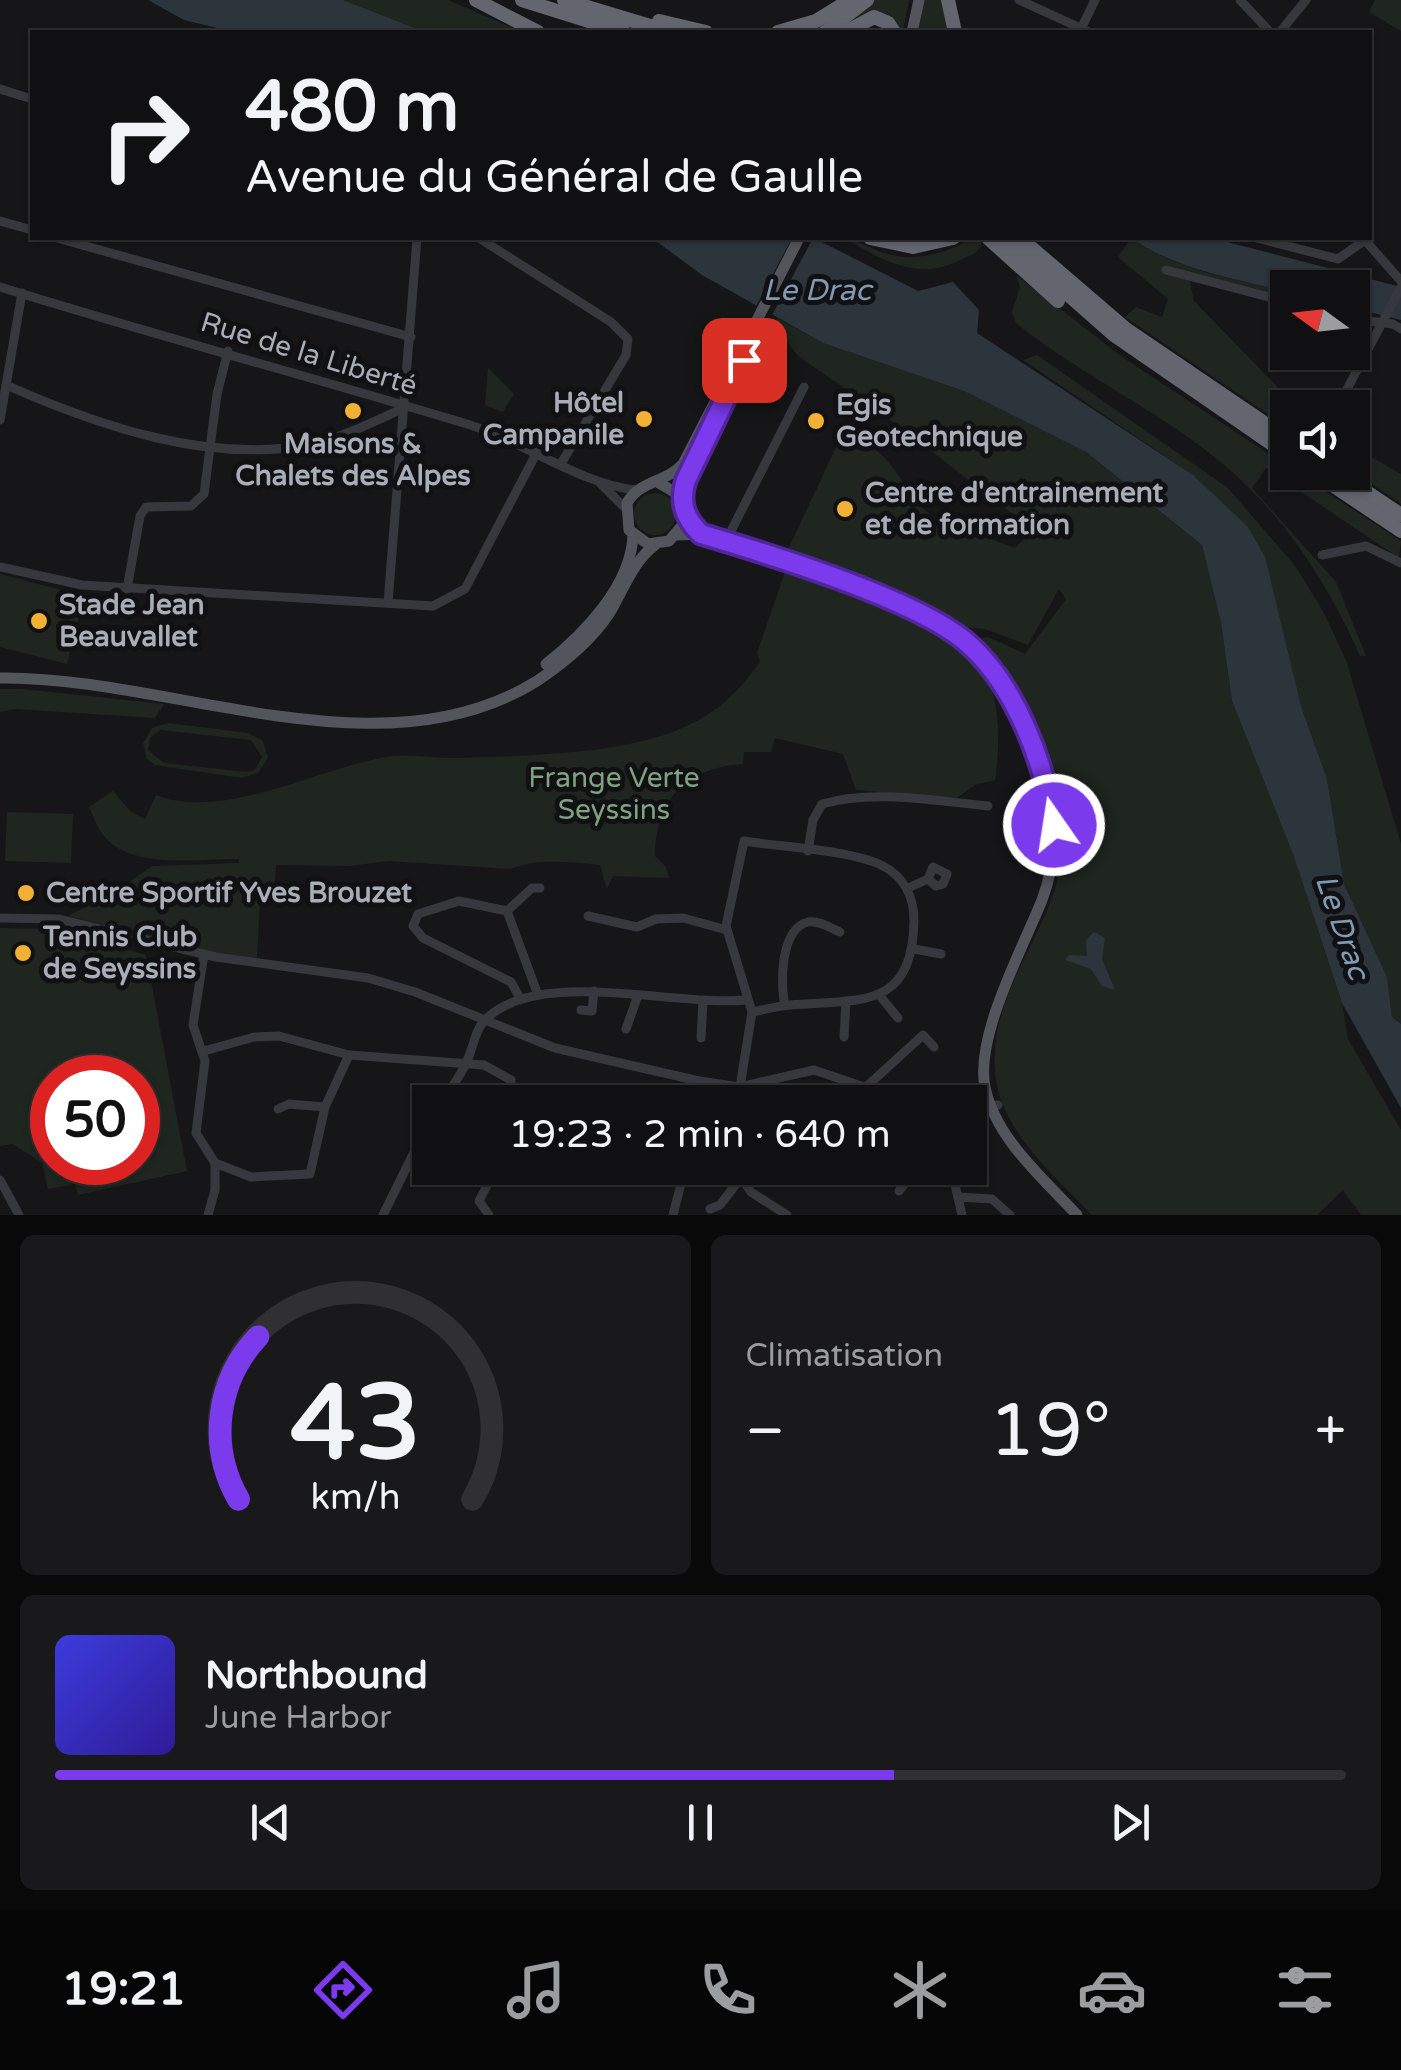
<!DOCTYPE html>
<html lang="fr">
<head>
<meta charset="utf-8">
<style>
  body { margin:0; font-family:"Varela Round",sans-serif; background:#19191b; color:#f1f3f6; height:100vh; display:flex; flex-direction:column; font-size:38px; white-space:nowrap }
  * { box-sizing:border-box; margin:0 }
  p { font-size:32px; color:#9c9d9f }
  .icon { flex:none; width:55px; height:55px; fill:none; stroke:currentColor; stroke-width:2; stroke-linecap:round; stroke-linejoin:round }
  .map { position:relative; height:1215px; overflow:hidden }
  .sheet { display:flex; flex-direction:column; gap:20px; padding:20px; background:#09090a; flex:1 }
  .sheet>* { flex:none }
  .top-card { position:absolute; left:30px; top:30px; width:1342px; height:210px; border-radius:0px; box-shadow:0 2px 8px #0004,0 0 0 2px #303032; background:#101012; color:#f1f3f6; overflow:hidden }
  .needle { width:65px; rotate:285deg }
  .controls { position:absolute; left:1270px; top:270px; display:grid; gap:20px }
  .controls a { display:grid; place-items:center; width:100px; height:100px; border-radius:0px; background:#101012; box-shadow:0 2px 8px #0004,0 0 0 2px #303032; font-size:50px }
  .speed { position:absolute; left:30px; top:1055px; display:flex; gap:20px; font-size:50px; font-weight:700; text-align:center }
  .speed>* { display:grid; place-content:center; width:130px; height:130px; border-radius:50%; background:#101012; box-shadow:0 2px 8px #0004,0 0 0 2px #303032; line-height:1 }
  .speed .limit { border:15px solid #d22; background:#fff; color:#111 }
  .pin { position:absolute; display:grid; place-items:center; width:85px; height:85px; color:#fff; margin:-42px; border-radius:20px; box-shadow:0 5px 15px #0006 }
  .me { position:absolute; width:110px; margin:-55px; rotate:347deg; stroke-linejoin:round; filter:drop-shadow(0 0 8px #0008) }
  .turn { display:flex; align-items:center; gap:35px; height:210px; padding:0 50px; font-size:45px }
  .turn .icon { width:130px; height:130px; stroke-width:2.5 }
  .turn b { display:block; font-size:70px; line-height:85px }
  .big { font-size:75px; font-weight:600; line-height:1.1 }
  .sheet .widget { flex:1; display:flex; flex-direction:column; justify-content:center; gap:15px; min-width:0; padding:0 35px; border-radius:15px; background:#19191b }
  .sheet .dial { align-items:center; gap:0 }
  .dial svg { height:260px; overflow:visible; fill:none; stroke:#303032; stroke-width:7; stroke-linecap:round; text-anchor:middle }
  .dial text { fill:#f1f3f6; stroke:none }
  .song { display:flex; align-items:center; gap:30px }
  .cover { width:120px; height:120px; border-radius:15px; background:linear-gradient(135deg,hsl(240 70% 55%),hsl(250 70% 35%)) }
  .played { height:10px; border-radius:5px; background:linear-gradient(90deg,#7c3aed 65%,#303032 65%) }
  .keys { display:flex; justify-content:space-around; direction:ltr }
  .heat { display:flex; justify-content:space-between; align-items:center; font-size:55px; direction:ltr }
  .sheet .tiles { flex:1; display:grid; gap:20px; grid-template-columns:1fr 1fr }
  .widget:last-child { grid-column:span 2 }
  .trip { position:absolute; left:412px; top:1085px; width:575px; height:100px; border-radius:0px; background:#101012; box-shadow:0 2px 8px #0004,0 0 0 2px #303032; font-weight:600; line-height:100px; text-align:center }
  .dock { display:flex; height:160px; justify-content:space-around; align-items:center; background:#060607; color:#9c9d9f }
  .dock .icon { width:70px; height:70px }
  .dock .active { color:#7c3aed }
  .dock b { font-size:45px; color:#f1f3f6 }
  .map>svg:first-child { display:block }
  .green { fill:#1e261f; fill-rule:evenodd }
  .water { fill:#2c353c }
  .pier { fill:#161618 }
  .lines { fill:none; stroke-linecap:round; stroke-linejoin:round }
  .minor { stroke:#37383d; stroke-width:9 }
  .major { stroke:#53555c; stroke-width:11 }
  .highway { stroke:#63666e; stroke-width:14 }
  .route-casing { stroke:#51269a; stroke-width:25 }
  .route { stroke:#7c3aed; stroke-width:18 }
  .poi-dot { fill:#f2b134; stroke:#111113; stroke-width:4 }
  .labels { text-anchor:middle; dominant-baseline:central; stroke-width:10; stroke-linejoin:round; paint-order:stroke }
  .street-label { font-size:28px; fill:#a8adb8; stroke:#111113 }
  .poi-label { font-size:28px; font-weight:bold; fill:#a8adb8; stroke:#111113; text-anchor:start }
  .park-label { font-size:28px; fill:#7fa381; stroke:#111113 }
  .water-label { font-size:30px; font-style:italic; fill:#7f9bb3; stroke:#111113 }
</style>
</head>
<body>
<div class="map">
<svg width="1401" height="1215" viewBox="0 0 1401 1215">
  <rect width="100%" height="100%" fill="#161618"/>
  <g class="green">
    <path d="M343,0H448L522,32H425Z"/>
    <path d="M868,0H909L903,32H896L872,11L838,32H829Z"/>
    <path d="M923,0H945L952,32H917Z"/>
    <path d="M1375,0H1401V31L1369,12Z"/>
    <path d="M845,238C859,240 870,249 884,253C913,262 946,255 971,238L982,242C978,255 970,255 958,261C918,281 880,260 845,238Z"/>
    <path d="M1131,238C1177,271 1234,278 1287,292V300L1189,277L1194,301L1297,407L1288,408L1287,427L1125,317L1136,307L1162,317L1168,299L1118,257Z"/>
    <path d="M1016,275L1125,359L1287,466L1288,472L1297,473L1401,541L1399,558L1266,468L1252,488L1336,582L1366,656H1360C1330,587 1287,520 1230,470C1165,413 1083,377 1016,323L1012,312L1020,287Z"/>
    <path d="M777,318L823,343L964,391L1086,452L1202,545L1221,623L1232,701L1294,857L1342,1003L1348,1039L1401,1130V1215H1361L1343,1190L1317,1215H1092C1054,1175 1000,1131 995,1072C989,1006 1034,950 1054,892C1072,841 1045,730 1015,686C1004,669 989,654 975,640L988,637L1025,654L1066,599L1059,589L1028,645L985,629L962,627L785,556L846,426C860,438 878,449 890,464C915,497 917,512 958,531L962,528L1015,548L1033,530L899,426L798,356L774,325Z"/>
    <path d="M1037,355L1228,488L1296,567L1324,613L1346,660L1401,844V1024L1392,1017L1387,977L1344,884L1327,779L1301,706L1193,475L1023,360Z"/>
    <path d="M488,368L514,394L503,412L485,405Z"/>
    <path d="M1352,446L1401,474V504L1353,471Z"/>
    <circle cx="655" cy="514" r="21"/>
    <path d="M785,572C845,594 966,622 991,688C1001,716 999,751 995,780L975,785L957,798L856,790L843,754L775,738L771,752H744L743,764C685,768 655,800 655,856L666,867L669,878L613,876L607,889L600,865C572,862 537,858 511,869L389,861L350,866L276,865L274,898H260L257,958L210,952L68,916L117,891L152,866L239,863V859C198,858 132,871 103,835C97,828 93,815 89,807L113,791L130,811L145,819L156,795C225,822 321,766 393,756C413,754 434,758 454,758C521,756 619,755 680,729C716,714 738,693 760,662L757,653Z"/>
    <path d="M0,574L84,596L67,664L0,647Z"/>
    <path d="M0,689H22L164,704L155,718L16,709L0,712Z"/>
    <path d="M168,723L248,733L263,741L268,758L258,773L241,778L155,765L147,759L143,743L152,728ZM160,730L251,740L262,757L255,770L247,772L164,763L148,750L150,738Z"/>
    <path d="M7,812L73,814L71,863L5,861Z"/>
    <path d="M0,928L52,929L53,950L85,937L146,955L187,1171L78,1195L75,1184L48,1189L42,1163L13,1144L0,1146ZM52,1078H138V1162H52Z"/>
  </g>
  <g class="water">
    <path d="M148,0H343L425,32H234L184,20Z"/>
    <path d="M652,238H814L918,291L953,282L979,310L977,333L1193,475L1248,527L1265,557L1301,706L1327,779L1344,884L1387,977L1392,1017L1401,1024V1108L1342,1003L1294,857L1232,701L1221,623L1202,545L1086,452L964,391L823,343L702,275Z"/>
    <path d="M1131,238H1212L1401,287V320L1353,308L1352,288H1288L1287,292C1233,278 1177,270 1131,238Z"/>
    <path d="M1094,932L1105,938L1102,959L1115,990L1102,986L1091,969L1065,960L1069,955L1087,956L1086,940Z"/>
  </g>
  <path class="pier" d="M792,238H813L770,319L754,310Z"/>
  <g class="lines">
    <g class="minor">
      <path d="M1019,0L1089,32"/>
      <path d="M1240,0L1270,32"/>
      <path d="M1081,29L1095,0"/>
      <path d="M1280,32L1306,0"/>
      <path d="M0,89L32,99"/>
      <path d="M0,221L32,230"/>
      <path d="M57,238L411,337"/>
      <path d="M479,238L611,322L628,339L626,355L562,462"/>
      <path d="M1257,238L1338,259L1365,240"/>
      <path d="M1363,238L1401,281"/>
      <path d="M1166,270L1288,302"/>
      <path d="M0,287C155,335 311,377 467,424C523,441 579,484 636,490"/>
      <path d="M1352,319L1393,324L1401,329"/>
      <path d="M6,385C99,426 211,465 313,444C344,437 377,420 406,407"/>
      <path d="M1337,408L1401,287"/>
      <path d="M0,420L22,293"/>
      <path d="M601,484L625,508"/>
      <path d="M726,541L804,387"/>
      <path d="M1322,555L1366,546L1401,563"/>
      <path d="M0,567L82,585L433,606L465,589L537,452"/>
      <path d="M127,589L140,516L146,507L191,506L204,494L217,394L228,351"/>
      <path d="M388,603L417,238"/>
      <path d="M808,851L813,820L822,804C874,789 935,801 988,806"/>
      <path d="M908,888L928,879L933,867L947,874L943,884L936,886L928,879"/>
      <path d="M507,911L532,888H540"/>
      <path d="M588,916L637,927L656,919L683,918L727,930"/>
      <path d="M0,918L58,919L216,957L368,978L415,992L555,1048L699,1081L740,1087L814,1070L873,1090L934,1102"/>
      <path d="M914,949L941,954"/>
      <path d="M204,954L193,1025L205,1061L196,1133L215,1163V1190L208,1215"/>
      <path d="M880,996L898,1018"/>
      <path d="M520,998L511,982L423,938L413,926L418,914L459,901L507,911L538,995"/>
      <path d="M785,1005C780,984 780,929 808,922C818,920 831,928 840,932"/>
      <path d="M581,1010L592,1011L594,991"/>
      <path d="M626,1029L637,998"/>
      <path d="M844,1037L846,1001"/>
      <path d="M701,1038L703,1000"/>
      <path d="M204,1051L254,1037L279,1036L349,1055L484,1065L511,1080L510,1102"/>
      <path d="M740,1087L752,1012L726,926L744,841C781,847 850,850 881,865C904,876 914,897 914,921C912,1011 860,999 790,1005C777,1006 764,1010 752,1012"/>
      <path d="M866,1087L923,1035L934,1047"/>
      <path d="M441,1102C450,1090 460,1077 466,1063C473,1050 474,1032 484,1021C535,966 674,1007 746,1000"/>
      <path d="M695,1102L699,1081"/>
      <path d="M278,1109L289,1104L325,1107"/>
      <path d="M970,1110L998,1105"/>
      <path d="M970,1135V1150"/>
      <path d="M215,1163L251,1177L310,1174L325,1107L349,1055"/>
      <path d="M735,1168L751,1192L787,1215"/>
      <path d="M956,1168L954,1180L962,1215"/>
      <path d="M0,1180L19,1215"/>
      <path d="M899,1191L907,1181L954,1180"/>
      <path d="M958,1197L992,1199L1010,1215"/>
      <path d="M710,1209L720,1205L740,1179"/>
      <path d="M383,1215L430,1120"/>
      <path d="M489,1215L479,1201L496,1168"/>
      <path d="M673,1215L685,1168"/>
    </g>
    <g class="major">
      <path d="M912,32L919,0"/>
      <path d="M659,483L681,496L685,522L669,541L648,544L629,530L627,503C640,480 666,483 683,464L799,238"/>
      <path d="M681,496L758,333"/>
      <path d="M677,535L701,534L726,541C816,573 956,603 1007,691C1020,712 1027,738 1036,761C1055,807 1060,853 1042,900C1023,948 975,1035 985,1087C995,1138 1044,1179 1077,1215"/>
      <path d="M546,664C583,635 632,585 633,534"/>
      <path d="M0,678C171,676 380,779 537,681C564,663 591,641 609,614C623,591 633,561 655,545"/>
    </g>
    <g class="highway">
      <path d="M476,0L538,32"/>
      <path d="M522,0L624,32"/>
      <path d="M564,0L670,32"/>
      <path d="M948,0L955,32"/>
      <path d="M659,21L706,32"/>
      <path d="M778,32L816,21L850,0"/>
      <path d="M825,32L867,0"/>
      <path d="M846,32L874,17L888,23L894,32"/>
      <path d="M870,238L913,247L953,238"/>
      <path d="M988,238L1058,301"/>
      <path d="M1004,238L1114,335L1288,455"/>
      <path d="M1020,238L1126,329L1288,439"/>
      <path d="M1313,472L1401,531"/>
      <path d="M1337,472L1401,515"/>
    </g>
  </g>
  <g class="lines">
    <g class="route-casing">
      <path id="route" d="M744,360L686,480C679,501 684,518 701,534C768,554 913,598 965,641C1015,683 1044,762 1054,825"/>
    </g>
    <use href="#route" class="route"/>
  </g>
  <g class="poi-dot">
    <circle cx="353" cy="411" r="10"/>
    <circle cx="644" cy="419" r="10"/>
    <circle cx="816" cy="421" r="10"/>
    <circle cx="845" cy="509" r="10"/>
    <circle cx="39" cy="621" r="10"/>
    <circle cx="26" cy="893" r="10"/>
    <circle cx="23" cy="953" r="10"/>
  </g>
  <g class="labels">
    <g class="street-label">
      <text transform="translate(309 354) rotate(17)">Rue de la Liberté</text>
    </g>
    <g class="poi-label">
      <text x="624" y="403" text-anchor="end">Hôtel<tspan x="624" dy="32">Campanile</tspan></text>
      <text x="836" y="405">Egis<tspan x="836" dy="32">Geotechnique</tspan></text>
      <text x="353" y="444" text-anchor="middle">Maisons &amp;<tspan x="353" dy="32">Chalets des Alpes</tspan></text>
      <text x="865" y="493">Centre d'entrainement<tspan x="865" dy="32">et de formation</tspan></text>
      <text x="59" y="605">Stade Jean<tspan x="59" dy="32">Beauvallet</tspan></text>
      <text x="46" y="893">Centre Sportif Yves Brouzet</text>
      <text x="43" y="937">Tennis Club<tspan x="43" dy="32">de Seyssins</tspan></text>
    </g>
    <g class="park-label">
      <text x="614" y="778">Frange Verte<tspan x="614" dy="32">Seyssins</tspan></text>
    </g>
    <g class="water-label">
      <text x="817" y="290">Le Drac</text>
      <text transform="translate(1342 927) rotate(71)">Le Drac</text>
    </g>
  </g>
</svg>
<div class="controls">
<a><svg class="needle" viewBox="-14 -14 28 28"><path d="M0-13l5 13h-10z" fill="#e53935"/><path d="M0 13l5-13h-10z" fill="#9c9d9f"/></svg></a>
<a><svg class="icon" aria-label="sound" viewBox="0 0 24 24"><path d="M4 9h4l5-4v14l-5-4H4zM17 9q2 3 0 6"/></svg></a>
</div>
<div class="speed"><div class="limit">50</div></div>
<div class="pin" style="left:744px;top:360px;background:#d93025"><svg class="icon" aria-label="arrive" viewBox="0 0 24 24"><path d="M6 21V4h12l-3 4 3 4H6"/></svg></div>
<svg class="me" style="left:1054px;top:825px" viewBox="-20 -20 40 40"><circle r="17" fill="#7c3aed" stroke="#fff" stroke-width="3"/><path d="M0-11L8 9 0 5-8 9z" fill="#fff"/></svg>
<div class="trip">19:23 · 2 min · 640 m</div>
<div class="top-card">
<div class="turn"><svg class="icon" aria-label="right" viewBox="0 0 24 24"><path d="M7 20v-9h11M14 6l5 5-5 5"/></svg><div><b>480 m</b>Avenue du Général de Gaulle</div></div>
</div>
</div>
<section class="sheet">
<div class="tiles">
<div class="widget dial"><svg viewBox="0 0 100 80">
<path d="M14 69A42 42 0 1 1 86 69"/>
<path d="M14 69A42 42 0 0 1 20 19" stroke="#7c3aed"/>
<text x="50" y="56" font-size="32" font-weight="700">43</text>
<text x="50" y="72" font-size="11">km/h</text>
</svg></div>
<div class="widget"><p>Climatisation</p>
<div class="heat"><a>−</a><b class="big">19°</b><a>+</a></div>
</div>
<div class="widget">
<div class="song"><i class="cover"></i><div><b>Northbound</b><p>June Harbor</p></div></div>
<div class="played"></div>
<div class="keys"><svg class="icon" aria-label="previous" viewBox="0 0 24 24"><path d="M18 5L8 12l10 7zM5 5v14"/></svg><svg class="icon" aria-label="pause" viewBox="0 0 24 24"><path d="M8 5v14M16 5v14"/></svg><svg class="icon" aria-label="next" viewBox="0 0 24 24"><path d="M6 5l10 7-10 7zM19 5v14"/></svg></div>
</div>
</div>
</section>
<nav class="dock">
<b>19:21</b>
<svg class="icon active" aria-label="directions" viewBox="0 0 24 24"><path d="M12 3l9 9-9 9-9-9zM9 14v-3h6M13 9l2 2-2 2"/></svg>
<svg class="icon" aria-label="music" viewBox="0 0 24 24"><path d="M9 18V5l10-2v13"/><circle cx="6" cy="18" r="3"/><circle cx="16" cy="16" r="3"/></svg>
<svg class="icon" aria-label="phone" viewBox="0 0 24 24"><path d="M5 4h4l2 5-3 2q2 4 5 5l2-3 5 2v4C11 20 4 13 5 4z"/></svg>
<svg class="icon" aria-label="climate" viewBox="0 0 24 24"><path d="M12 3v18M4 7l16 10M4 17L20 7"/></svg>
<svg class="icon" aria-label="car" viewBox="0 0 24 24"><path d="M5 17H2v-5l4-1 3-4h7l3 4 3 1v5h-3M9 17h6M6 11h13"/><circle cx="7" cy="17" r="2"/><circle cx="17" cy="17" r="2"/></svg>
<svg class="icon" aria-label="filters" viewBox="0 0 24 24"><path d="M4 7h16M4 17h16"/><circle cx="9" cy="7" r="2"/><circle cx="15" cy="17" r="2"/></svg>
</nav>
</body>
</html>
